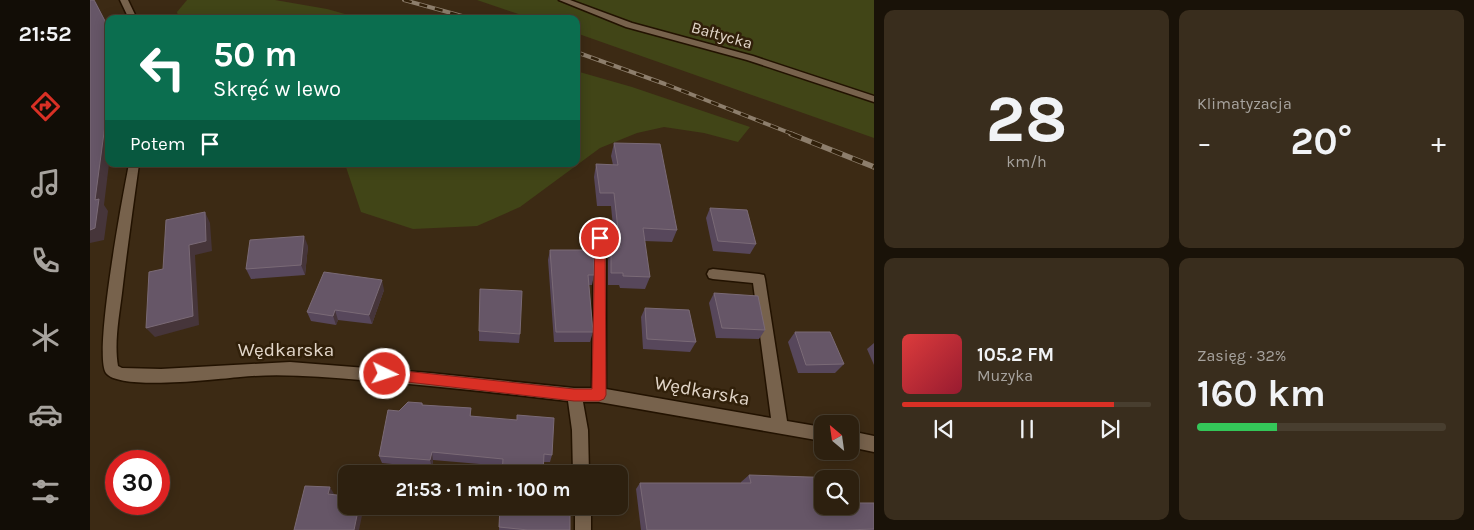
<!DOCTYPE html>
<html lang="pl">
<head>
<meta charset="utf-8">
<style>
  body { margin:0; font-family:Karla,sans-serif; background:#392d1d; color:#f1f3f6; height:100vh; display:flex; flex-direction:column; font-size:19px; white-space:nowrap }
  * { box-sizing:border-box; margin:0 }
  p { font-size:16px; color:#a7a39e }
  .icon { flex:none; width:28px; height:28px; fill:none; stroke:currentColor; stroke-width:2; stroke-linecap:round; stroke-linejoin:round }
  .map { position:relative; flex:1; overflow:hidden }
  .panel { display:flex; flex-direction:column; gap:10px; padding:10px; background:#191208; width:600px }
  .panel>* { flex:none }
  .guide { position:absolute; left:15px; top:15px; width:475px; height:152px; border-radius:10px; box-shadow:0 2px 12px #0003,0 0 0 1px #483e2f; background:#0b6e4f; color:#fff; overflow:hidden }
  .needle { width:32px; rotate:331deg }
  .tools { position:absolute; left:724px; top:415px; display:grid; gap:10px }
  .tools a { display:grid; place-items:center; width:45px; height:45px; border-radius:10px; background:#2d200f; box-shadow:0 2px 12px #0003,0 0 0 1px #483e2f; font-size:25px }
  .speed { position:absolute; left:15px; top:450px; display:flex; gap:10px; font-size:25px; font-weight:700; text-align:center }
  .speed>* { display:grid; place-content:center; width:65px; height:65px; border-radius:50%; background:#2d200f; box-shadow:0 2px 12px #0003,0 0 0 1px #483e2f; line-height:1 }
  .speed .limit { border:8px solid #d22; background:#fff; color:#111 }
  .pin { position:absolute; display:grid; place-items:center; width:42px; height:42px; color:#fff; margin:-21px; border:2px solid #fff; border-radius:50%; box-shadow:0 1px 5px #0007 }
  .me { position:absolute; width:55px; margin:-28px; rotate:94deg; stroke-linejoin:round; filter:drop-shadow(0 0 4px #0008) }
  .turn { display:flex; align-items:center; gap:18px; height:105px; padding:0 25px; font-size:22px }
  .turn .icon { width:65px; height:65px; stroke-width:2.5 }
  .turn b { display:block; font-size:35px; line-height:42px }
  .then { display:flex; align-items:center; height:48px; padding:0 25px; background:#0003; gap:10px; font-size:19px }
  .big { font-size:38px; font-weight:700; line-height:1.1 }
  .panel .tile { flex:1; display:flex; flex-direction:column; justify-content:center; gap:8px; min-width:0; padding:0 18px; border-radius:10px; background:#392d1d }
  .panel .dial { align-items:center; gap:0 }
  .dial b { font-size:65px; line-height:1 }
  .song { display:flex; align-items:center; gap:15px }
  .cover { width:60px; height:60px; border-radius:8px; background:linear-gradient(135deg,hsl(0 70% 55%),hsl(350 70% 35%)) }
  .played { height:5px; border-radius:2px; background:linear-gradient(90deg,#d93025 85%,#483e2f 85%) }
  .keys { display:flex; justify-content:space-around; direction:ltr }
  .heat { display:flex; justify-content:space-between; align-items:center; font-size:28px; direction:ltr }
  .charge { height:8px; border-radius:4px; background:linear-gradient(90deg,#34c759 32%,#483e2f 0) }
  .panel .tiles { flex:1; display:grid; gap:10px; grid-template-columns:repeat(2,1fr) }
  .trip { position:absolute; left:248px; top:465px; width:290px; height:50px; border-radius:10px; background:#2d200f; box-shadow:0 2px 12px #0003,0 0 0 1px #483e2f; font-weight:700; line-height:50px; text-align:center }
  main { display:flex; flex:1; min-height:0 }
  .tab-bar { display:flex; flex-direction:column; width:90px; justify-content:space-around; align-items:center; background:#120d06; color:#a7a39e }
  .tab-bar .icon { width:35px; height:35px }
  .tab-bar .active { color:#d93025 }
  .tab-bar b { font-size:22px; color:#f1f3f6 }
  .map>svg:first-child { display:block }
  .green { fill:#414517 }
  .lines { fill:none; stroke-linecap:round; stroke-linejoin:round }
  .minor-casing { stroke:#221200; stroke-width:3 }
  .minor { fill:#77624c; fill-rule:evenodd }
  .rail-far1-casing { stroke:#8d7e6c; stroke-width:4 }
  .rail-casing { stroke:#8d7e6c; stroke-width:5.5 }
  .rail-far1 { stroke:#31200a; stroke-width:2.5; stroke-dasharray:8; stroke-linecap:butt }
  .rail { stroke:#31200a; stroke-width:4; stroke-dasharray:11; stroke-linecap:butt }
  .wall { fill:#57475b }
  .shaded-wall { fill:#46353a }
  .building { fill:#665667; stroke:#7a6a76 }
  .route { fill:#d93025; stroke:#8d1f18 }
  .labels { text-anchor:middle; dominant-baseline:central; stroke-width:5; stroke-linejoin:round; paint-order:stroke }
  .far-street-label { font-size:16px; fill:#e2d6c9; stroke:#31200a }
  .street-label { font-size:19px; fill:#e2d6c9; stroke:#31200a }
</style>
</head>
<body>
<main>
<nav class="tab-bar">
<b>21:52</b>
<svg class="icon active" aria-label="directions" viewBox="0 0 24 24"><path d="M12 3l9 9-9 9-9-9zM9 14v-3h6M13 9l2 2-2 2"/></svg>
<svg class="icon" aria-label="music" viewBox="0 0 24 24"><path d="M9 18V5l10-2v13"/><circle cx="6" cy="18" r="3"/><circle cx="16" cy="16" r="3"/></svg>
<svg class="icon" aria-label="phone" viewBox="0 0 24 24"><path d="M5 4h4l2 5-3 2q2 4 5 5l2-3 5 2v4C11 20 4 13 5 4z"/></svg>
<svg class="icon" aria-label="climate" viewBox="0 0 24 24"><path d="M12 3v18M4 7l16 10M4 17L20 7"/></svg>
<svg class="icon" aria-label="car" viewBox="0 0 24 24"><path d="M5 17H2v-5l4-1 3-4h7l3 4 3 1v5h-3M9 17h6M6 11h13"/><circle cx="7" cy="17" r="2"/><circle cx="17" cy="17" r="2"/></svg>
<svg class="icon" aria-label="filters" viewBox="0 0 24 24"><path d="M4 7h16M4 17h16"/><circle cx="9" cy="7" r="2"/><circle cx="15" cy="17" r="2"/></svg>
</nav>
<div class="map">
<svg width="784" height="530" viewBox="0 0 784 530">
  <rect width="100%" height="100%" fill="#3c2a14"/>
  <g class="green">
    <path d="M97,0H185L237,9L273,19H89L87,12Z"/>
    <path d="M387,0H784V138L486,33V19H443Z"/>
    <path d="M486,71L542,87L660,127L648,142L614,133L574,127L547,133L510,148L430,207L387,226L323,229L271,212L255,164H486Z"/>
  </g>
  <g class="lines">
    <g class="minor-casing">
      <g id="minor">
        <path d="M30,0H38L47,19H39Z"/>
        <path d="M469,0H480L542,23L663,56L784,96V102L657,60L536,27Z"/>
        <path d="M39,164H49C43,207 37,250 32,293C29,317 24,343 28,366L32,368L71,369L200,362L340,373L484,388H502L504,238L506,235H514L516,238V389L681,418L663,283L623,279L619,278L617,274L619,270L623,269L669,274L674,275L675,279L697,421L732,427V441L509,402H493L498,430L499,474H483L482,430L478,401C409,393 340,385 271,380C230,377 191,373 150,377C127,379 29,391 16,373C3,355 33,194 39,164Z"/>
        <path d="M760,431L784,436V452L760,447Z"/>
        <rect x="485" y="506" width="16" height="24"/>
      </g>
    </g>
    <use href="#minor" class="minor"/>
    <g class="rail-far1-casing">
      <g id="rail-far1">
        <path d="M314,0L383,19"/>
        <path d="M486,52L575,84L705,135"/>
      </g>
    </g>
    <g class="rail-casing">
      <path id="rail" d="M701,134L784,167"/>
    </g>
    <use href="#rail-far1" class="rail-far1"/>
    <use href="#rail" class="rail"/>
  </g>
  <g class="wall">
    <path d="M524,143L587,230L582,242L554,241L560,277L555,289L530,288L529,285H518V260L521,248H525L521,206H507L504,177L506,164L523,165L521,156Z"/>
    <path d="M620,208L666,244L660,254L623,251L616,218Z"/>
    <path d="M218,246L215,275L161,279L156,269Z"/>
    <path d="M460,250L504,275L502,285H499L503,332L500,342H464L458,260Z"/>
    <path d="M294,290L282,324L248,320L246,325L221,321L217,312Z"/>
    <path d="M624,293L675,330L669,339L626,338L619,303Z"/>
    <path d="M555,308L606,342L600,352L553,349L551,317Z"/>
    <path d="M389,331L430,334L429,343L389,341Z"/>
    <path d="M705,332L754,364L745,373H708L698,342Z"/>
    <path d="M784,343V365L777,349Z"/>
    <path d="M332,403L333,405L381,408V416L462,455L460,462H454L413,466L343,460L342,468L292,463L289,456L309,411Z"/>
    <path d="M659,475L732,506L784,503V530H551L546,489L550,483H651V482Z"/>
    <path d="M410,506L480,530H409Z"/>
  </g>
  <g class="shaded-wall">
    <path d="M5,0L19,28V65L15,58Z"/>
    <path d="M19,95V164L14,205L18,211L14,240L0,243V230Z"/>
    <path d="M115,212L120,223L122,251L105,255L109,325L65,337L56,328Z"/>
    <path d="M214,236L218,246L215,275L211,265Z"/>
    <path d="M292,280L294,290L282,324L279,315Z"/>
    <path d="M245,310L248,320L246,325L243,316Z"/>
    <path d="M342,452L343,460L342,468L340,460Z"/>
    <path d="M240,487L244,494L242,501L238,494Z"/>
    <path d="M269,506H274L269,530H264Z"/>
  </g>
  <g class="building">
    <path d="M0,0H4L15,21V58L19,57V95L5,200L9,199L5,228L0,230Z"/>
    <path d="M524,143L570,144L587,230L553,228L560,277L533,276V273H521V248H530L524,193H510L506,164L528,165Z"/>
    <path d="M620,208L657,210L666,244L628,241Z"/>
    <path d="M115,212L116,241L99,245L103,316L56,328L59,272L73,269L76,220Z"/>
    <path d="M214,236L211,265L156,269L160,240Z"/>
    <path d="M460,250H504V275H498L503,332H466Z"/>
    <path d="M234,272L292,280L279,315L245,310L243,316L217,312Z"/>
    <path d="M390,289L432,291L430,334L389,331Z"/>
    <path d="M624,293L668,296L675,330L632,328Z"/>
    <path d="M555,308L599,310L606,342L557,339Z"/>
    <path d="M705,332H740L754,364L716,365Z"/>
    <path d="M318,402L332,403V405L381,408L380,416L427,420V415L464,418L462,455L454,454L453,474H412L413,459L342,452L340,460L289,456L298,410L309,411Z"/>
    <path d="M659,475L749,478L732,479V506H760V503H784V529L755,530H557L550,483H661Z"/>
    <path d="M215,486L240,487L238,494L256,496V506H269L264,530H204Z"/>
    <path d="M410,506H480V530H438L409,527Z"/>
  </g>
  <path class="route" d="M510,234L515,238L516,395L514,399L509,401H484L291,379L289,374L291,370L295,369L484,389H502L505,238Z"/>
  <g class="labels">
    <g class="far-street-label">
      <text transform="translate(632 35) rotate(16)">Bałtycka</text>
    </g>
    <g class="street-label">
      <text x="196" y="350">Wędkarska</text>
      <text transform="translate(612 391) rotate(10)">Wędkarska</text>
    </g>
  </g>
</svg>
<div class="tools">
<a><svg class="needle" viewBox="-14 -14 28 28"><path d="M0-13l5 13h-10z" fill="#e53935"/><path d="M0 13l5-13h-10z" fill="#a7a39e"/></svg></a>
<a><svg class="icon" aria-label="search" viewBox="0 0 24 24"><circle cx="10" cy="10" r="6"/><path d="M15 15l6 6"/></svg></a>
</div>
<div class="speed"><div class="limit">30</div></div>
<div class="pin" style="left:510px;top:238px;background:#d93025"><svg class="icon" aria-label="arrive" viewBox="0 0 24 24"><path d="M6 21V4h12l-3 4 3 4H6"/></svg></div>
<svg class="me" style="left:295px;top:374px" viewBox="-20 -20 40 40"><circle r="17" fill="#d93025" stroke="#fff" stroke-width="3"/><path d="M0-11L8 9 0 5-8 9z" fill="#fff"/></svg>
<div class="trip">21:53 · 1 min · 100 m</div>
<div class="guide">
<div class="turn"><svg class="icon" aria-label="left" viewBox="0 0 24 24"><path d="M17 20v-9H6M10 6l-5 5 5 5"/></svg><div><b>50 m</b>Skręć w lewo</div></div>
<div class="then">Potem<svg class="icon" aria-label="arrive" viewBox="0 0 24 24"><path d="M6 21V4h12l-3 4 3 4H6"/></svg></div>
</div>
</div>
<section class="panel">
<div class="tiles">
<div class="tile dial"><b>28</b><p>km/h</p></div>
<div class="tile"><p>Klimatyzacja</p>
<div class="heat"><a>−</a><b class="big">20°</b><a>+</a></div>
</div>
<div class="tile">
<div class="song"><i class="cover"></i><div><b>105.2 FM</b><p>Muzyka</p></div></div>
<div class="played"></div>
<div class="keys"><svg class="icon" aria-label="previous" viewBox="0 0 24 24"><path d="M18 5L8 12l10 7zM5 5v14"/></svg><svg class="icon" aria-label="pause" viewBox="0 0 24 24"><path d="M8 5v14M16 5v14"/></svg><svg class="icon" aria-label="next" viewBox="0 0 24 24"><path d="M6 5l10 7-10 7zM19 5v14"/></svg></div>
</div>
<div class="tile"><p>Zasięg · 32%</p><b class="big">160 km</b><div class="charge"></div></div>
</div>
</section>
</main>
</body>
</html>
